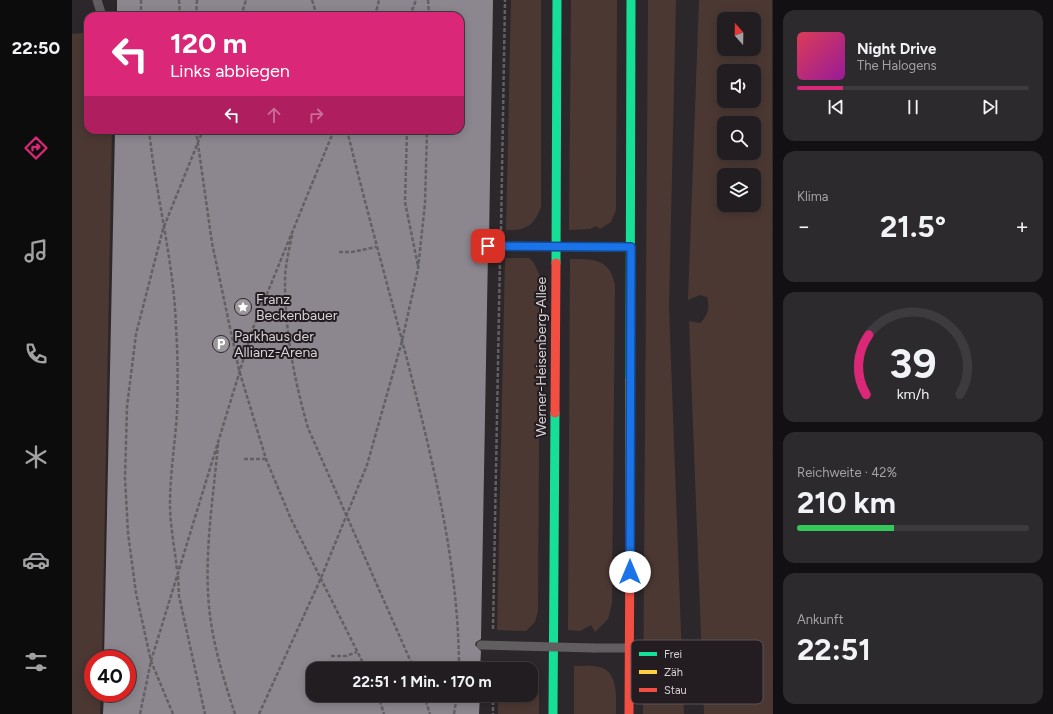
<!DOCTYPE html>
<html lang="de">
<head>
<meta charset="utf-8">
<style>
  body { margin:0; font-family:Figtree,sans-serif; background:#2d2a2d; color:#f1f3f6; height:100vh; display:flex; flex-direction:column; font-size:15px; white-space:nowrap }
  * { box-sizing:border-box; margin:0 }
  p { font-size:13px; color:#a2a2a5 }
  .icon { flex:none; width:22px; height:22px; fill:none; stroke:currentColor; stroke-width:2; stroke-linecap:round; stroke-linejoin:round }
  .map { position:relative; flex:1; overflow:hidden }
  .drawer { display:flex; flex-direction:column; gap:10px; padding:10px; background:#121012; width:280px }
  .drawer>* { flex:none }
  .guide { position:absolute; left:12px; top:12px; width:380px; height:122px; border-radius:12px; box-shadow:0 2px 10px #0003,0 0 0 1px #3e3b3e; background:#db2777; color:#fff; overflow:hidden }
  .needle { width:26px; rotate:340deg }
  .tools { position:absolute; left:645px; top:12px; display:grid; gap:8px }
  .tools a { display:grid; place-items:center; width:44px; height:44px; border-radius:8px; background:#211d20; box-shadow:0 2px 10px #0003,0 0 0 1px #3e3b3e; font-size:20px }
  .speed { position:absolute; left:12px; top:650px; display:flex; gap:8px; font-size:20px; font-weight:700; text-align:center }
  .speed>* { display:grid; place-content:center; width:52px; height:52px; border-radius:50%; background:#211d20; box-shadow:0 2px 10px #0003,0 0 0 1px #3e3b3e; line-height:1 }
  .speed .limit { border:6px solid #d22; background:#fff; color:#111 }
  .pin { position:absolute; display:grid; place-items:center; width:34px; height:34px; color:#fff; margin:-17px; border-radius:8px; box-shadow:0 2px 6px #0006 }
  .me { position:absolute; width:44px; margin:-22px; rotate:0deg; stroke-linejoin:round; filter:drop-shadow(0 0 3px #0008) }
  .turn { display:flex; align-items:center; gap:14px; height:84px; padding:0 20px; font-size:18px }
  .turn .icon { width:52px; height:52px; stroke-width:2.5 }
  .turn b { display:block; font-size:28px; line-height:34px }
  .lanes { display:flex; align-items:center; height:38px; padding:0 20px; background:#0003; justify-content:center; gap:20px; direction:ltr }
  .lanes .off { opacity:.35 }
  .big { font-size:30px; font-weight:700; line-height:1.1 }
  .drawer .tile { flex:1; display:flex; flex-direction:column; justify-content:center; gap:6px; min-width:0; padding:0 14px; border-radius:12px; background:#2d2a2d }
  .drawer .dial { align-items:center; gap:0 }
  .dial svg { height:104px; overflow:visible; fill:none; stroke:#3e3b3e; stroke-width:7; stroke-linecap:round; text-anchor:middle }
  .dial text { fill:#f1f3f6; stroke:none }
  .song { display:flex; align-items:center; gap:12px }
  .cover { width:48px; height:48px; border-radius:6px; background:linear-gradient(135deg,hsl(350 70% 55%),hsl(300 70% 35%)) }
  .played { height:4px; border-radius:2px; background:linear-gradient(90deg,#db2777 20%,#3e3b3e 20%) }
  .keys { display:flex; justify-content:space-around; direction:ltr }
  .heat { display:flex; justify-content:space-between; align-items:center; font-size:22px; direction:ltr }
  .charge { height:6px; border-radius:3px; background:linear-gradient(90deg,#34c759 42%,#3e3b3e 0) }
  .trip { position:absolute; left:234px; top:662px; width:232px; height:40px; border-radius:12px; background:#211d20; box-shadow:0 2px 10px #0003,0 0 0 1px #3e3b3e; font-weight:700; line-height:40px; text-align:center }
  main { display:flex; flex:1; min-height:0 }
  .tabs { display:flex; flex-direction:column; width:72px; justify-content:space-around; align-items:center; background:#0d0c0d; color:#a2a2a5 }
  .tabs .icon { width:28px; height:28px }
  .tabs .current { color:#db2777 }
  .tabs b { font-size:18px; color:#f1f3f6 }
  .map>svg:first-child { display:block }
  .green { fill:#4c3832; fill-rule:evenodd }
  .building { fill:#8c878f }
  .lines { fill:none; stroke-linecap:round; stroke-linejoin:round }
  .path { stroke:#626061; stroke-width:2.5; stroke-dasharray:4 2; stroke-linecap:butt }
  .lane { stroke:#615e5f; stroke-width:9 }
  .fast { stroke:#16e098; stroke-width:9 }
  .slow { stroke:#ffcf43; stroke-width:9 }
  .jam { stroke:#f24e42; stroke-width:9 }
  .lane-bridge { stroke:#615e5f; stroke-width:9 }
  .route-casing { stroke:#114b97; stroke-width:10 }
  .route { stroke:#1a73e8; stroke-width:7 }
  .labels { text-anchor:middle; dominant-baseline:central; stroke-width:4; stroke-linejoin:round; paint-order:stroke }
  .poi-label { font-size:14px; fill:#d8d3d7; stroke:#231c21; text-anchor:start }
  .street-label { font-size:14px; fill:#d8d3d7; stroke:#231c21 }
  .key { fill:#231c21; stroke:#595358; stroke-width:1 }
  .key-label { font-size:11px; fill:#d8d3d7 }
</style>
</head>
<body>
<main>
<nav class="tabs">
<b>22:50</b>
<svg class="icon current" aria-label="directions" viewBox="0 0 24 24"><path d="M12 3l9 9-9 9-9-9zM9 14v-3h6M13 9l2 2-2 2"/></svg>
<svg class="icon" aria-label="music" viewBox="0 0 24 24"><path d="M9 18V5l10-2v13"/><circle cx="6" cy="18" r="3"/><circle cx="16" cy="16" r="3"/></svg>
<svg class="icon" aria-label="phone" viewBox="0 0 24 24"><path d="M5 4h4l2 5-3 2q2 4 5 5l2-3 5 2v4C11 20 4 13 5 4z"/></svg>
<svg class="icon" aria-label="climate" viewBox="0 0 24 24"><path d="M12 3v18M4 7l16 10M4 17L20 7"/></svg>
<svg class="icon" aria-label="car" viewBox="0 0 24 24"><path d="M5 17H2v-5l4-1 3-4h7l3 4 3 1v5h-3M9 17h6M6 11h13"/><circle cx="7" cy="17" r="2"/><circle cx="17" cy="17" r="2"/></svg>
<svg class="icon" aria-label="filters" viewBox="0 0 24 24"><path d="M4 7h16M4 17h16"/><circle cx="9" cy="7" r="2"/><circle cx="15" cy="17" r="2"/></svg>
</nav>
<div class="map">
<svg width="701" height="714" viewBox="0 0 701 714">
  <rect width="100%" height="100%" fill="#2c272a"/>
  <g class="green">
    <path d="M439,0H469V207C462,226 453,231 434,230Z"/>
    <path d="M499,0H545L544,210L539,222L528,229L524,226L518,229L497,230Z"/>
    <path d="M576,0H604L597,307L612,714H571Z"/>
    <path d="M627,0H700L701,714H632L617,321L628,323C636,316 638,307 635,297L628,295L616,300ZM652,19H682V49H652ZM652,71H682V101H652ZM652,123H682V153H652ZM652,175H682V205H652Z"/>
    <path d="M16,32V130H40L30,659H21V693H29L28,714H0V34Z"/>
    <path d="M433,258H457L462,263L468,276L466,611L463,622L454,631L425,630Z"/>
    <path d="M498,259C520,259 538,258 543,285L540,603L536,619L523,632L519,625L508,631L496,630Z"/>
    <path d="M456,663C469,679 467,695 467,714H426V695H459V669H426V664Z"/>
    <path d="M502,666C510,666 519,665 527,667C547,671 544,700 544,714H502Z"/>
  </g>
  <path class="building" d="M45,0H421L417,240L413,241L410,246L411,249L416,252L409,639L404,642L403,645L409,651L408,669H241V695H408L407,714H31L32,693H55V659H32L43,130H388V16H45Z"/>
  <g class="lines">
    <g class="path">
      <path d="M69,0V16"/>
      <path d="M107,0L108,16"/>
      <path d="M240,0L245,16"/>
      <path d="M356,0L357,16"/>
      <path d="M124,16L125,0"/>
      <path d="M169,16L174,0"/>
      <path d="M303,16L307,0"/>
      <path d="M338,16L344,0"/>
      <path d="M77,130C84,197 102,261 104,328C106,357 106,385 105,413C103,444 98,474 98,504C98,526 103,549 105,571"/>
      <path d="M124,130L140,243L167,370L194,459L219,519L294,669"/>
      <path d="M275,130C295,212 318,293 339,375C363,471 387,569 387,669"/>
      <path d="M335,130L333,202L346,266"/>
      <path d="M429,230L433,0"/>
      <path d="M220,235C217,250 213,266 213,281C213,332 222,379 236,428L342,669"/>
      <path d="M267,252H280L304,247"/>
      <path d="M146,444C141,502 130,564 139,623C144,654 153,684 163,714"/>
      <path d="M172,459H194"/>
      <path d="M106,576L107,596L133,714"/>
      <path d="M421,629L428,258"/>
      <path d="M259,656H274L285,652"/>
      <path d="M421,662V669"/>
      <path d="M306,695L312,714"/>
      <path d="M352,695L358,714"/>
      <path d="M421,695V714"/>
      <path d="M68,714L79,661L181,328L262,130"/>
      <path d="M101,714L79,661L64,593L56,533L53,478L55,407L64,334L91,229L131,130"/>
      <path d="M187,714L249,578L295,465L330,341L346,269L353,203L355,130"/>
      <path d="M382,714L385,695"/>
    </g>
    <g class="lane">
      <path d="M25,0L30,16"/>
      <path d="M526,247H559"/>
      <path d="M522,648H557"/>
    </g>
    <g class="fast">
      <path d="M484,263L485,0"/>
      <path d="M558,380L559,0"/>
      <path d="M481,714L483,413"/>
    </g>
    <path class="slow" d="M558,528V380"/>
    <g class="jam">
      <path d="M483,413L484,263"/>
      <path d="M557,714L558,528"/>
    </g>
    <g class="lane-bridge">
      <path d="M416,246L526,247"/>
      <path d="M409,645L522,648"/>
    </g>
  </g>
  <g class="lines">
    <g class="route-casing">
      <path id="route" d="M416,246L559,247L558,572"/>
    </g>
    <use href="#route" class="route"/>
  </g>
  <defs>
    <g id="sight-disc" transform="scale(0.9)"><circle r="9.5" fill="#9c979a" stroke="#231c21"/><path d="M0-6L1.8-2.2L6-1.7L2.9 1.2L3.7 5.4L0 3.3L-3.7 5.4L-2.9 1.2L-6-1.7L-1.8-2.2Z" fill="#fff"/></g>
    <g id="parking-disc" transform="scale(0.9)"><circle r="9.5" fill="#9c979a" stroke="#231c21"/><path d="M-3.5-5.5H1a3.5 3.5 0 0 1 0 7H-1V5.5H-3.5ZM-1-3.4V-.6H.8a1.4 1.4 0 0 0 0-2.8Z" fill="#fff"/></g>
  </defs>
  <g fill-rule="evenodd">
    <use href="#sight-disc" x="171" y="307"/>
    <use href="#parking-disc" x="149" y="344"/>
  </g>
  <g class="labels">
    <g class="poi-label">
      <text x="184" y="299">Franz<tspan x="184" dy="16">Beckenbauer</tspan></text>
      <text x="162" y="336">Parkhaus der<tspan x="162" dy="16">Allianz-Arena</tspan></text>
    </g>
    <g class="street-label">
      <text transform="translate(469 357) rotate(-90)">Werner-Heisenberg-Allee</text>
    </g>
  </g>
  <rect x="559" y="640" width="132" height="64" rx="6" class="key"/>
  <rect x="567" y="652" width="18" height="4" fill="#16e098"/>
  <rect x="567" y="670" width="18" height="4" fill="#ffcf43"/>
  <rect x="567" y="688" width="18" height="4" fill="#f24e42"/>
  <g class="key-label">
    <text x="592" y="658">Frei</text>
    <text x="592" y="676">Zäh</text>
    <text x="592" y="694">Stau</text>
  </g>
</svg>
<div class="tools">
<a><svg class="needle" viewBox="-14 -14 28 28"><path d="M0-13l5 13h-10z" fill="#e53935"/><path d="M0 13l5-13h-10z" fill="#a2a2a5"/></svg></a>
<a><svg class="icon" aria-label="sound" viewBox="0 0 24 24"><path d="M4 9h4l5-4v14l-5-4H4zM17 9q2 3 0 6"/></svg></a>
<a><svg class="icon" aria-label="search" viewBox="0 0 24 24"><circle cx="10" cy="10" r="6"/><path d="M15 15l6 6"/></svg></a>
<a><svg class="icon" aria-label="layers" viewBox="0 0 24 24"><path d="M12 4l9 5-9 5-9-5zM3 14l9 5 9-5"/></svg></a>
</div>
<div class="speed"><div class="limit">40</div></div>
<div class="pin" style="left:416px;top:246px;background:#d93025"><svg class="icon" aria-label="arrive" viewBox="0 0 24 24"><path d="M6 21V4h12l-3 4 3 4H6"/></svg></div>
<svg class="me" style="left:558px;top:572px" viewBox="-20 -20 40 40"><circle r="19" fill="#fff"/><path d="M0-13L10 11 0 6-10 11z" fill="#1a73e8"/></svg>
<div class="trip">22:51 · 1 Min. · 170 m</div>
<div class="guide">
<div class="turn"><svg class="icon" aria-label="left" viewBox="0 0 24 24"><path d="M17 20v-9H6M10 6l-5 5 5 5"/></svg><div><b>120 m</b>Links abbiegen</div></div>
<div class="lanes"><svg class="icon" aria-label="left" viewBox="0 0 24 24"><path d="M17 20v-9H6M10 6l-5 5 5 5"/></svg><svg class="icon off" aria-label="ahead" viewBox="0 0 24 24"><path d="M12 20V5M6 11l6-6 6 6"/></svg><svg class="icon off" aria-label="right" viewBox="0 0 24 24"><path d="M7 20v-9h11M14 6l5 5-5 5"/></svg></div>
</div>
</div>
<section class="drawer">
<div class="tile">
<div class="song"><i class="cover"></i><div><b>Night Drive</b><p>The Halogens</p></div></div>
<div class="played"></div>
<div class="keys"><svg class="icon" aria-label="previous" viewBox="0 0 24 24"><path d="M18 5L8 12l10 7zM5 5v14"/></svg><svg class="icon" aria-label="pause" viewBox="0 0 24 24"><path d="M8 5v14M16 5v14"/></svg><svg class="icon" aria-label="next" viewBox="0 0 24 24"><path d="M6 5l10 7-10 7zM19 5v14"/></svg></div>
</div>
<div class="tile"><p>Klima</p>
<div class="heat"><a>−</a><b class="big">21.5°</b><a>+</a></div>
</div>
<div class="tile dial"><svg viewBox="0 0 100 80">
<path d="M14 69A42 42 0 1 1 86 69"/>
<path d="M14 69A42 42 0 0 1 16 23" stroke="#db2777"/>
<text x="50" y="56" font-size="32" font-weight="700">39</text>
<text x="50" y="72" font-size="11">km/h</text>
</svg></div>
<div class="tile"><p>Reichweite · 42%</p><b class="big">210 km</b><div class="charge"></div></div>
<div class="tile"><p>Ankunft</p><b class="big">22:51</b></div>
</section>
</main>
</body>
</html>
